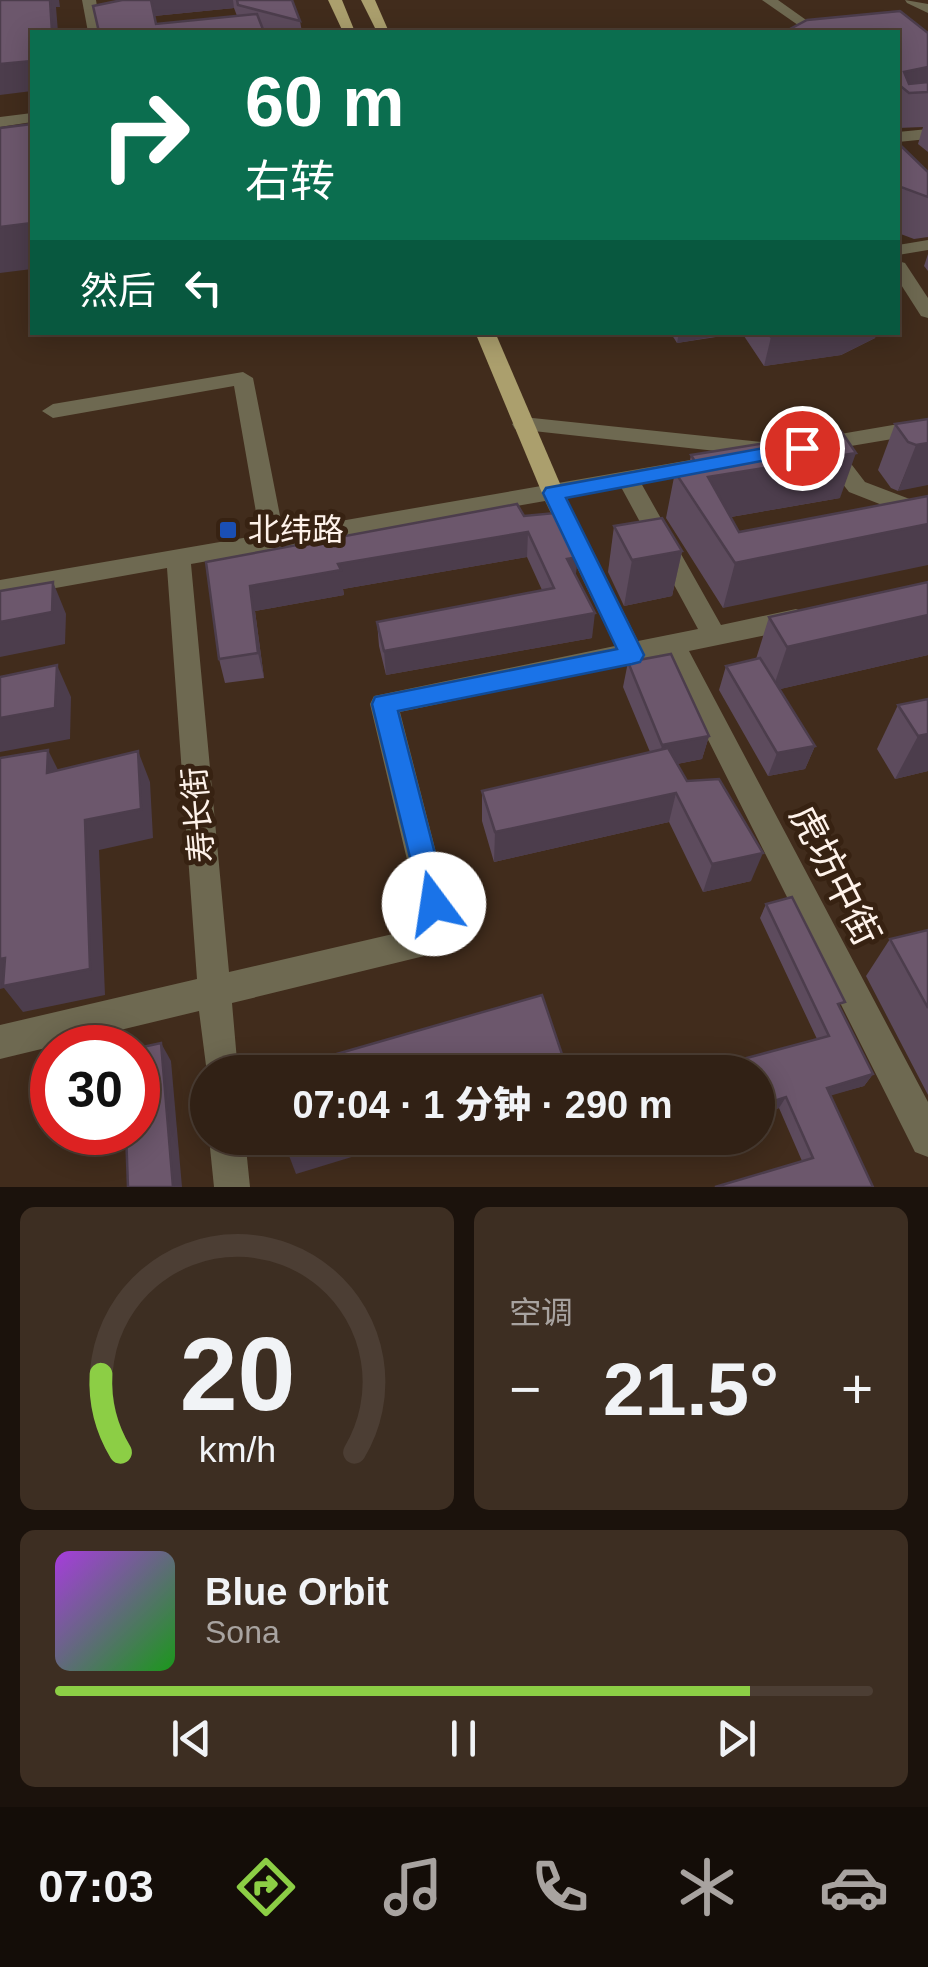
<!DOCTYPE html>
<html lang="zh">
<head>
<meta charset="utf-8">
<style>
  body { margin:0; font-family:Arial,"Noto Sans SC",sans-serif; background:#3d2e22; color:#f1f3f6; height:100vh; display:flex; flex-direction:column; font-size:38px; white-space:nowrap }
  * { box-sizing:border-box; margin:0 }
  p { font-size:32px; color:#a8a3a0 }
  .icon { flex:none; width:55px; height:55px; fill:none; stroke:currentColor; stroke-width:2; stroke-linecap:round; stroke-linejoin:round }
  .map { position:relative; height:1187px; overflow:hidden }
  .side { display:flex; flex-direction:column; gap:20px; padding:20px; background:#1b120c; flex:1 }
  .side>* { flex:none }
  .guide { position:absolute; left:30px; top:30px; width:870px; height:305px; border-radius:0px; box-shadow:0 5px 25px #0003,0 0 0 2px #4c3e34; background:#0b6e4f; color:#fff; overflow:hidden }
  .speed { position:absolute; left:30px; top:1025px; display:flex; gap:20px; font-size:50px; font-weight:700; text-align:center }
  .speed>* { display:grid; place-content:center; width:130px; height:130px; border-radius:50%; background:#312115; box-shadow:0 5px 25px #0003,0 0 0 2px #4c3e34; line-height:1 }
  .speed .limit { border:15px solid #d22; background:#fff; color:#111 }
  .pin { position:absolute; display:grid; place-items:center; width:85px; height:85px; color:#fff; margin:-42px; border:5px solid #fff; border-radius:50%; box-shadow:0 2px 10px #0007 }
  .me { position:absolute; width:110px; margin:-55px; rotate:346deg; stroke-linejoin:round; filter:drop-shadow(0 0 8px #0008) }
  .turn { display:flex; align-items:center; gap:35px; height:210px; padding:0 50px; font-size:45px }
  .turn .icon { width:130px; height:130px; stroke-width:2.5 }
  .turn b { display:block; font-size:70px; line-height:85px }
  .then { display:flex; align-items:center; height:95px; padding:0 50px; background:#0003; gap:20px; font-size:38px }
  .big { font-size:75px; font-weight:800; line-height:1.1 }
  .side .tile { flex:1; display:flex; flex-direction:column; justify-content:center; gap:15px; min-width:0; padding:0 35px; border-radius:15px; background:#3d2e22 }
  .side .dial { align-items:center; gap:0 }
  .dial svg { height:260px; overflow:visible; fill:none; stroke:#4c3e34; stroke-width:7; stroke-linecap:round; text-anchor:middle }
  .dial text { fill:#f1f3f6; stroke:none }
  .song { display:flex; align-items:center; gap:30px }
  .cover { width:120px; height:120px; border-radius:15px; background:linear-gradient(135deg,hsl(280 70% 55%),hsl(120 70% 35%)) }
  .played { height:10px; border-radius:5px; background:linear-gradient(90deg,#8cce45 85%,#4c3e34 85%) }
  .keys { display:flex; justify-content:space-around; direction:ltr }
  .heat { display:flex; justify-content:space-between; align-items:center; font-size:55px; direction:ltr }
  .side .tiles { flex:1; display:grid; gap:20px; grid-template-columns:1fr 1fr }
  .tile:last-child { grid-column:span 2 }
  .trip { position:absolute; left:190px; top:1055px; width:585px; height:100px; border-radius:50px; background:#312115; box-shadow:0 5px 25px #0003,0 0 0 2px #4c3e34; font-weight:800; line-height:100px; text-align:center }
  .tab-bar { display:flex; height:160px; justify-content:space-around; align-items:center; background:#140d08; color:#a8a3a0 }
  .tab-bar .icon { width:70px; height:70px }
  .tab-bar .active { color:#8cce45 }
  .tab-bar b { font-size:45px; color:#f1f3f6 }
  .map>svg:first-child { display:block }
  .lines { fill:none; stroke-linecap:round; stroke-linejoin:round }
  .minor { fill:#6e6951; fill-rule:evenodd }
  .major { fill:#ab9f6d; fill-rule:evenodd }
  .wall { fill:#5d4b5d; fill-rule:evenodd }
  .shaded-wall { fill:#4c3d4c }
  .building { fill:#6c576c; stroke:#4c3d4c; stroke-width:2.5 }
  .route { fill:#1a73e8; stroke:#114b97; stroke-width:2.5 }
  .transit-dot { fill:#1a4fb4; stroke:#372212; stroke-width:4 }
  .labels { text-anchor:middle; dominant-baseline:central; stroke-width:10; stroke-linejoin:round; paint-order:stroke }
  .poi-label { font-size:32px; fill:#fef2ea; stroke:#372212; text-anchor:start }
  .street-label { font-size:32px; fill:#fef2ea; stroke:#372212 }
  .near-street-label { font-size:38px; fill:#fef2ea; stroke:#372212 }
</style>
</head>
<body>
<div class="map">
<svg width="928" height="1187" viewBox="0 0 928 1187">
  <rect width="100%" height="100%" fill="#412c1c"/>
  <g class="lines">
    <g class="minor">
      <path d="M82,0H96L101,32H88Z"/>
      <path d="M762,0H778L823,32H808Z"/>
      <path d="M905,0L928,4V13L907,3Z"/>
      <path d="M32,113V122L0,127V117Z"/>
      <path d="M928,129V139L898,142V132Z"/>
      <path d="M928,240V250L898,255V245Z"/>
      <path d="M898,261L905,263L928,298V318L921,316L898,280Z"/>
      <path d="M243,372L253,378L283,531L719,455L727,457L730,462L727,467L641,483L721,625L796,609L805,612L809,619L805,626L796,629L689,651L928,1102V1157L915,1152L666,656L400,712L458,938L453,949L232,1003L238,1072H208V1081L199,1011L0,1059V1025L197,979L167,568L0,598V580L260,535L234,386L53,418L42,411L53,404ZM621,487L698,629L638,641L566,497ZM545,501L615,646L374,696L370,704L423,927L229,972L191,564Z"/>
      <path d="M523,417L771,443L782,450L771,457L515,429L512,424Z"/>
      <path d="M928,419V433L839,448L865,482L928,506V523L849,492L818,452L806,445L817,438Z"/>
      <path d="M209,1138H245L250,1187H214Z"/>
    </g>
    <g class="major">
      <path d="M328,0H342L355,32H343Z"/>
      <path d="M361,0H375L389,32H377Z"/>
      <path d="M475,332H495L564,493L561,499H545L542,493Z"/>
    </g>
  </g>
  <g class="wall">
    <path d="M122,0H292L300,21L302,32H99ZM234,8L237,16L156,24L154,16Z"/>
    <path d="M790,29L928,33V152L918,144L923,127L898,128V32H789Z"/>
    <path d="M898,143L928,172V237L914,239L898,233Z"/>
    <path d="M928,254V271L924,266Z"/>
    <path d="M670,332H877L875,338L841,355L764,366L742,333L677,343Z"/>
    <path d="M928,419L898,491L891,488L878,470L895,424Z"/>
    <path d="M691,455L840,498L731,517L739,532L928,496L723,608L666,518L675,472L688,470Z"/>
    <path d="M524,516L576,576L592,638L386,675L379,646L377,622L542,590L527,557L343,589L344,595L255,611L264,678L225,683L219,659L206,562Z"/>
    <path d="M614,526L682,551L672,596L624,606L608,572Z"/>
    <path d="M928,582V655L780,689L815,746L805,769L768,776L719,690L726,666L756,659L769,617Z"/>
    <path d="M628,662L709,736L702,759L677,764L751,881L703,892L669,822L494,862L482,821V791L650,752L623,687Z"/>
    <path d="M928,699V771L895,779L877,749L898,705Z"/>
    <path d="M766,904L840,1009L873,1074L864,1086L830,1095L873,1187L802,1161L779,1108L758,1115V1072H733L739,1060L817,1039L760,918Z"/>
    <path d="M928,930V1095L866,976L890,939Z"/>
  </g>
  <g class="shaded-wall">
    <path d="M50,0H59L60,7H56L58,32H52Z"/>
    <path d="M151,0H233L234,8L154,16Z"/>
    <path d="M32,61V91L0,95V64Z"/>
    <path d="M928,67V92L909,93L904,72Z"/>
    <path d="M32,223V269L0,273V227Z"/>
    <path d="M679,332H742L677,343Z"/>
    <path d="M807,332H877L875,338L841,355L764,366L771,337Z"/>
    <path d="M928,443V485L898,491L916,445Z"/>
    <path d="M856,453L840,498L707,521L708,477Z"/>
    <path d="M928,524V565L723,608L735,563Z"/>
    <path d="M528,532L527,557L343,589L344,595L255,611L264,678L258,653L250,586L338,564Z"/>
    <path d="M682,551L672,596L624,606L632,560Z"/>
    <path d="M578,557L575,582L567,559Z"/>
    <path d="M53,582L66,614L65,644L0,657V622Z"/>
    <path d="M595,613L592,638L386,675L384,651Z"/>
    <path d="M928,615V655L772,691L787,647Z"/>
    <path d="M57,665L71,697L70,739L0,752V718Z"/>
    <path d="M928,734V771L895,779L918,736Z"/>
    <path d="M709,736L702,759L657,768L662,745Z"/>
    <path d="M815,746L805,769L768,776L777,753Z"/>
    <path d="M48,750L63,780L47,773Z"/>
    <path d="M138,751L150,782L153,838L99,850L105,995L23,1012L4,988L0,989V959L85,820Z"/>
    <path d="M676,793L669,822L494,862L495,832Z"/>
    <path d="M763,853L751,881L703,892L712,864Z"/>
    <path d="M161,1043L171,1061L182,1187H173Z"/>
    <path d="M873,1074L864,1086L819,1099L827,1088Z"/>
    <path d="M786,1097L779,1108L758,1115V1106Z"/>
    <path d="M340,1138H414L296,1174L288,1153Z"/>
  </g>
  <g class="building">
    <path d="M0,0H50L52,32H32V61L0,64Z"/>
    <path d="M122,0H151L156,24L257,14L264,32H99L93,6Z"/>
    <path d="M237,0H292L300,21L238,5Z"/>
    <path d="M900,11L928,33V67L904,72L909,84L928,82V92L909,93L898,84V32H793L790,29L807,20Z"/>
    <path d="M32,124V223L0,227V128Z"/>
    <path d="M898,143L928,172V197L898,186Z"/>
    <path d="M767,332H807L771,337Z"/>
    <path d="M928,419V443L916,445L908,442L895,424Z"/>
    <path d="M841,431L856,453L708,477L739,532L928,496V524L735,563L675,472L699,468L691,455Z"/>
    <path d="M517,504L524,516L555,513L578,557L567,559L595,613L384,651L377,622L554,588L528,532L338,564L341,570L250,586L258,653L219,659L206,562Z"/>
    <path d="M662,518L682,551L632,560L614,526Z"/>
    <path d="M53,582L52,612L0,622V591Z"/>
    <path d="M928,582V615L787,647L769,617Z"/>
    <path d="M671,654L709,736L662,745L628,662Z"/>
    <path d="M760,658L815,746L777,753L726,666Z"/>
    <path d="M57,665L55,708L0,718V677Z"/>
    <path d="M928,699V734L918,736L898,705Z"/>
    <path d="M668,748L687,781L719,779L763,853L712,864L676,793L495,832L482,791Z"/>
    <path d="M48,750L47,773L138,751L141,809L85,820L90,969L3,986L5,958L0,959V758Z"/>
    <path d="M792,897L845,1002L838,1004L873,1074L827,1088L873,1187H715L813,1158L786,1097L758,1106V1072H744L739,1060L829,1036L766,904Z"/>
    <path d="M928,930V1008L890,939Z"/>
    <path d="M542,995L567,1069L555,1072H274Z"/>
    <path d="M161,1043L173,1187H128L126,1132H138V1048Z"/>
    <path d="M285,1138H340L288,1153Z"/>
  </g>
  <path class="route" d="M802,441L809,443V452L566,498L644,655L640,662L632,664L398,711L448,904L444,914L434,918L424,914L372,704L375,697L617,649L543,493L546,488Z"/>
  <rect class="transit-dot" x="218" y="520" width="20" height="20" rx="5"/>
  <g class="labels">
    <g class="poi-label">
      <text x="248" y="530">北纬路</text>
    </g>
    <g class="street-label">
      <text transform="translate(198 815) rotate(-95)">寿长街</text>
    </g>
    <g class="near-street-label">
      <text transform="translate(835 875) rotate(63)">虎坊中街</text>
    </g>
  </g>
</svg>
<div class="speed"><div class="limit">30</div></div>
<div class="pin" style="left:802px;top:448px;background:#d93025"><svg class="icon" aria-label="arrive" viewBox="0 0 24 24"><path d="M6 21V4h12l-3 4 3 4H6"/></svg></div>
<svg class="me" style="left:434px;top:904px" viewBox="-20 -20 40 40"><circle r="19" fill="#fff"/><path d="M0-13L10 11 0 6-10 11z" fill="#1a73e8"/></svg>
<div class="trip">07:04 · 1 分钟 · 290 m</div>
<div class="guide">
<div class="turn"><svg class="icon" aria-label="right" viewBox="0 0 24 24"><path d="M7 20v-9h11M14 6l5 5-5 5"/></svg><div><b>60 m</b>右转</div></div>
<div class="then">然后<svg class="icon" aria-label="left" viewBox="0 0 24 24"><path d="M17 20v-9H6M10 6l-5 5 5 5"/></svg></div>
</div>
</div>
<section class="side">
<div class="tiles">
<div class="tile dial"><svg viewBox="0 0 100 80">
<path d="M14 69A42 42 0 1 1 86 69"/>
<path d="M14 69A42 42 0 0 1 8 45" stroke="#8cce45"/>
<text x="50" y="56" font-size="32" font-weight="700">20</text>
<text x="50" y="72" font-size="11">km/h</text>
</svg></div>
<div class="tile"><p>空调</p>
<div class="heat"><a>−</a><b class="big">21.5°</b><a>+</a></div>
</div>
<div class="tile">
<div class="song"><i class="cover"></i><div><b>Blue Orbit</b><p>Sona</p></div></div>
<div class="played"></div>
<div class="keys"><svg class="icon" aria-label="previous" viewBox="0 0 24 24"><path d="M18 5L8 12l10 7zM5 5v14"/></svg><svg class="icon" aria-label="pause" viewBox="0 0 24 24"><path d="M8 5v14M16 5v14"/></svg><svg class="icon" aria-label="next" viewBox="0 0 24 24"><path d="M6 5l10 7-10 7zM19 5v14"/></svg></div>
</div>
</div>
</section>
<nav class="tab-bar">
<b>07:03</b>
<svg class="icon active" aria-label="directions" viewBox="0 0 24 24"><path d="M12 3l9 9-9 9-9-9zM9 14v-3h6M13 9l2 2-2 2"/></svg>
<svg class="icon" aria-label="music" viewBox="0 0 24 24"><path d="M9 18V5l10-2v13"/><circle cx="6" cy="18" r="3"/><circle cx="16" cy="16" r="3"/></svg>
<svg class="icon" aria-label="phone" viewBox="0 0 24 24"><path d="M5 4h4l2 5-3 2q2 4 5 5l2-3 5 2v4C11 20 4 13 5 4z"/></svg>
<svg class="icon" aria-label="climate" viewBox="0 0 24 24"><path d="M12 3v18M4 7l16 10M4 17L20 7"/></svg>
<svg class="icon" aria-label="car" viewBox="0 0 24 24"><path d="M5 17H2v-5l4-1 3-4h7l3 4 3 1v5h-3M9 17h6M6 11h13"/><circle cx="7" cy="17" r="2"/><circle cx="17" cy="17" r="2"/></svg>
</nav>
</body>
</html>
